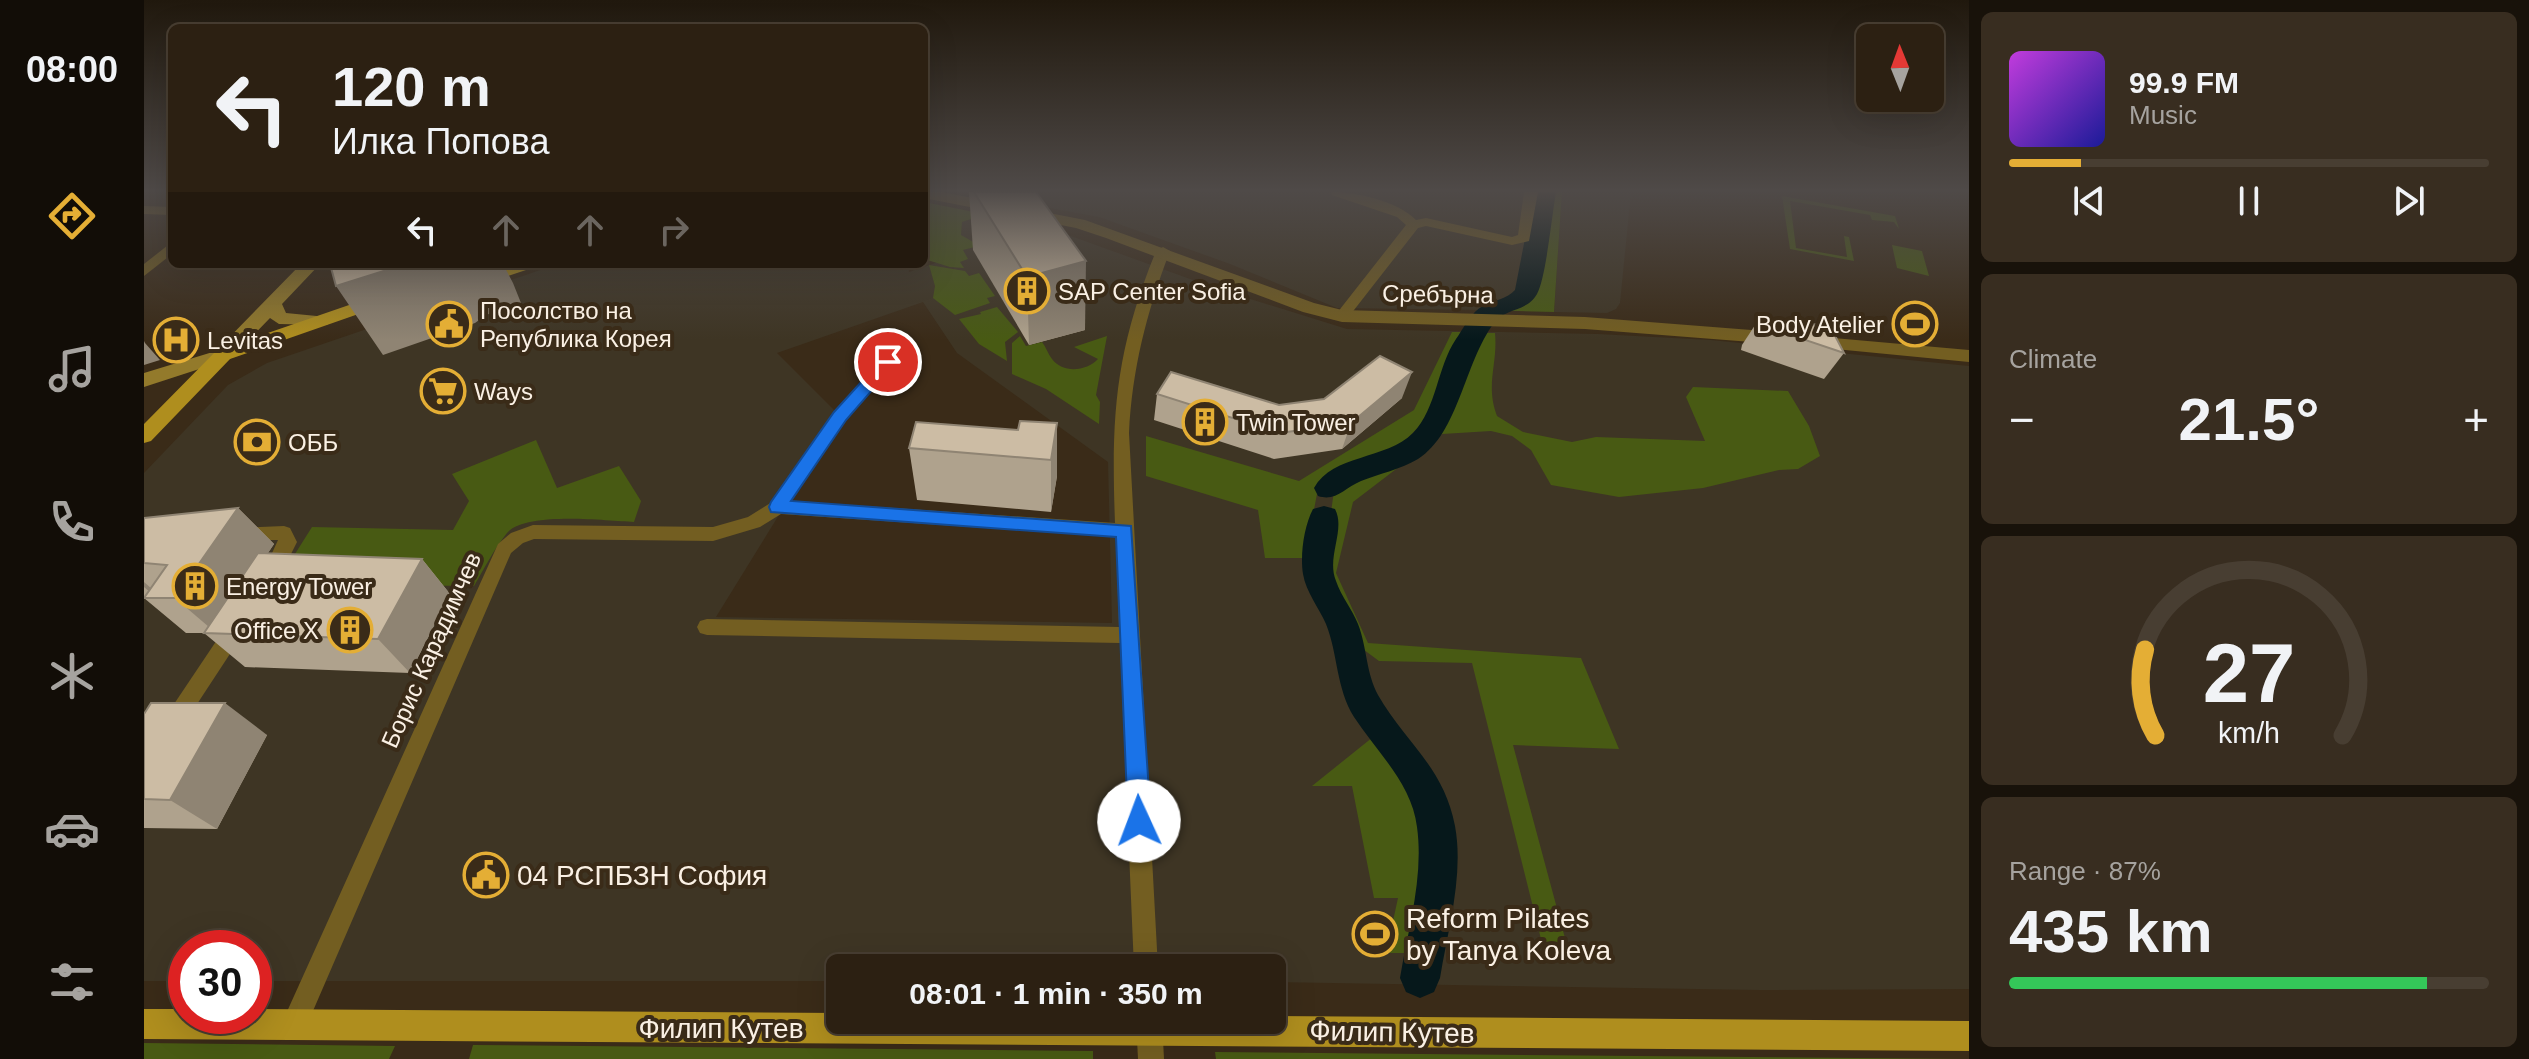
<!DOCTYPE html>
<html lang="en">
<head>
<meta charset="utf-8">
<style>
  body { margin:0; font-family:Arial,sans-serif; background:#382d20; color:#f1f3f6; height:100vh; display:flex; flex-direction:column; font-size:30px; white-space:nowrap }
  * { box-sizing:border-box; margin:0 }
  p { font-size:26px; color:#a6a39f }
  .icon { flex:none; width:44px; height:44px; fill:none; stroke:currentColor; stroke-width:2; stroke-linecap:round; stroke-linejoin:round }
  .map { position:relative; flex:1; overflow:hidden }
  .drawer { display:flex; flex-direction:column; gap:12px; padding:12px; background:#18120a; width:560px }
  .drawer>* { flex:none }
  .guide { position:absolute; left:24px; top:24px; width:760px; height:244px; border-radius:12px; box-shadow:0 8px 32px #0002,0 0 0 2px #483e32; background:#2c2012; color:#f1f3f6; overflow:hidden }
  .needle { width:52px; rotate:359deg }
  .tools { position:absolute; left:1712px; top:24px; display:grid; gap:16px }
  .tools a { display:grid; place-items:center; width:88px; height:88px; border-radius:12px; background:#2c2012; box-shadow:0 8px 32px #0002,0 0 0 2px #483e32; font-size:40px }
  .speed { position:absolute; left:24px; top:930px; display:flex; gap:16px; font-size:40px; font-weight:700; text-align:center }
  .speed>* { display:grid; place-content:center; width:104px; height:104px; border-radius:50%; background:#2c2012; box-shadow:0 8px 32px #0002,0 0 0 2px #483e32; line-height:1 }
  .speed .limit { border:12px solid #d22; background:#fff; color:#111 }
  .pin { position:absolute; display:grid; place-items:center; width:68px; height:68px; color:#fff; margin:-34px; border:4px solid #fff; border-radius:50%; box-shadow:0 2px 8px #0007 }
  .me { position:absolute; width:88px; margin:-44px; rotate:358deg; stroke-linejoin:round; filter:drop-shadow(0 0 6px #0008) }
  .turn { display:flex; align-items:center; gap:28px; height:168px; padding:0 32px; font-size:36px }
  .turn .icon { width:104px; height:104px; stroke-width:2.5 }
  .turn b { display:block; font-size:56px; line-height:68px }
  .lanes { display:flex; align-items:center; height:76px; padding:0 32px; background:#0003; justify-content:center; gap:40px; direction:ltr }
  .lanes .off { opacity:.35 }
  .big { font-size:60px; font-weight:800; line-height:1.1 }
  .drawer .tile { flex:1; display:flex; flex-direction:column; justify-content:center; gap:12px; min-width:0; padding:0 28px; border-radius:12px; background:#382d20 }
  .drawer .dial { align-items:center; gap:0 }
  .dial svg { height:208px; overflow:visible; fill:none; stroke:#483e32; stroke-width:7; stroke-linecap:round; text-anchor:middle }
  .dial text { fill:#f1f3f6; stroke:none }
  .song { display:flex; align-items:center; gap:24px }
  .cover { width:96px; height:96px; border-radius:12px; background:linear-gradient(135deg,hsl(290 70% 55%),hsl(240 70% 35%)) }
  .played { height:8px; border-radius:4px; background:linear-gradient(90deg,#e4ae35 15%,#483e32 15%) }
  .keys { display:flex; justify-content:space-around; direction:ltr }
  .heat { display:flex; justify-content:space-between; align-items:center; font-size:44px; direction:ltr }
  .charge { height:12px; border-radius:6px; background:linear-gradient(90deg,#34c759 87%,#483e32 0) }
  .trip { position:absolute; left:682px; top:954px; width:460px; height:80px; border-radius:12px; background:#2c2012; box-shadow:0 8px 32px #0002,0 0 0 2px #483e32; font-weight:800; line-height:80px; text-align:center }
  main { display:flex; flex:1; min-height:0 }
  .menu { display:flex; flex-direction:column; width:144px; justify-content:space-around; align-items:center; background:#120d07; color:#a6a39f }
  .menu .icon { width:56px; height:56px }
  .menu .active { color:#e4ae35 }
  .menu b { font-size:36px; color:#f1f3f6 }
  .map>svg:first-child { display:block }
  .commercial { fill:#3e3524; fill-rule:evenodd }
  .green { fill:#485a13 }
  .lines { fill:none; stroke-linecap:round; stroke-linejoin:round }
  .river { fill:#06181b; fill-rule:evenodd }
  .minor { fill:#735e21; fill-rule:evenodd }
  .tertiary { fill:#735e21; fill-rule:evenodd }
  .secondary { fill:#937a2b; fill-rule:evenodd }
  .primary { fill:#af8e1e; fill-rule:evenodd }
  .wall { fill:#afa28d }
  .shaded-wall { fill:#8f8473 }
  .building { fill:#ccbca4; stroke:#8f8473; stroke-width:2 }
  .route { fill:#1a73e8; stroke:#114b97; stroke-width:2 }
  .labels { text-anchor:middle; dominant-baseline:central; stroke-width:8; stroke-linejoin:round; paint-order:stroke }
  .poi-label { font-size:24px; fill:#faf0e4; stroke:#3a2b18; text-anchor:start }
  .street-label { font-size:24px; fill:#faf0e4; stroke:#3a2b18 }
  .near-poi-label { font-size:28px; fill:#faf0e4; stroke:#3a2b18; text-anchor:start }
  .near-street-label { font-size:28px; fill:#faf0e4; stroke:#3a2b18 }
</style>
</head>
<body>
<main>
<nav class="menu">
<b>08:00</b>
<svg class="icon active" aria-label="directions" viewBox="0 0 24 24"><path d="M12 3l9 9-9 9-9-9zM9 14v-3h6M13 9l2 2-2 2"/></svg>
<svg class="icon" aria-label="music" viewBox="0 0 24 24"><path d="M9 18V5l10-2v13"/><circle cx="6" cy="18" r="3"/><circle cx="16" cy="16" r="3"/></svg>
<svg class="icon" aria-label="phone" viewBox="0 0 24 24"><path d="M5 4h4l2 5-3 2q2 4 5 5l2-3 5 2v4C11 20 4 13 5 4z"/></svg>
<svg class="icon" aria-label="climate" viewBox="0 0 24 24"><path d="M12 3v18M4 7l16 10M4 17L20 7"/></svg>
<svg class="icon" aria-label="car" viewBox="0 0 24 24"><path d="M5 17H2v-5l4-1 3-4h7l3 4 3 1v5h-3M9 17h6M6 11h13"/><circle cx="7" cy="17" r="2"/><circle cx="17" cy="17" r="2"/></svg>
<svg class="icon" aria-label="filters" viewBox="0 0 24 24"><path d="M4 7h16M4 17h16"/><circle cx="9" cy="7" r="2"/><circle cx="15" cy="17" r="2"/></svg>
</nav>
<div class="map">
<svg width="1825" height="1059" viewBox="0 0 1825 1059">
  <rect width="100%" height="100%" fill="#3a2b18"/>
  <g class="commercial">
    <path d="M817,192H1392L1376,290L1339,310L1193,308L1086,264L955,217Z"/>
    <path d="M1418,192L1487,193L1476,303L1472,309L1463,313L1410,312Z"/>
    <path d="M836,216L902,227L1071,288L1203,329L1454,334L1567,340L1825,366V989L1615,990L1128,982V968H696V981H110V948H42V981H0V473L84,385L123,363L414,264H764L765,272L806,258L817,235L818,222ZM779,302L813,353L964,462L968,623L572,617L696,416L633,353Z"/>
  </g>
  <g class="green">
    <path d="M1392,192H1418L1410,312L1339,310L1376,290Z"/>
    <path d="M1638,196L1751,216L1755,229L1750,222L1728,220L1726,215L1646,201L1652,248L1703,257L1700,236L1705,237L1710,261L1646,249Z"/>
    <path d="M780,202L850,216H836L818,222L817,235L831,243L842,244L819,250L824,259L816,262L820,268L806,267L780,259Z"/>
    <path d="M1748,245L1778,251L1785,276L1753,268Z"/>
    <path d="M785,265L821,271L825,276L835,273L851,296L843,298L846,303L811,315L789,298L791,286Z"/>
    <path d="M853,307L874,332L861,342L863,361L835,344L815,319L837,314L836,312Z"/>
    <path d="M1308,332H1323L1288,413L1257,445L1189,471L1175,483L1161,558H1121L1114,510L1002,476V436L1155,481L1270,410Z"/>
    <path d="M1336,333H1351C1354,365 1341,384 1353,416L1379,432L1428,442L1452,437L1561,441L1542,397L1549,387L1644,391L1665,426L1676,456L1654,469L1635,470L1559,488L1475,497L1407,485L1387,450L1368,436L1347,431L1298,434L1209,502L1192,573L1224,643L1437,658L1475,749L1369,745L1425,953L1400,951L1328,663L1235,661L1212,644L1179,574L1190,490C1211,472 1237,469 1262,457C1306,435 1319,375 1336,333Z"/>
    <path d="M876,336L882,346L898,342C902,347 904,354 908,359C919,374 943,371 954,359L930,347L963,336L952,395L956,402L955,424L902,389L868,374V343Z"/>
    <path d="M392,440L413,488L475,466L497,501L490,522C462,521 382,511 363,533C350,549 340,569 330,586L132,584L168,527L309,530L325,501L308,474Z"/>
    <path d="M1234,733C1306,813 1290,857 1269,953H1242L1254,898H1230L1208,786H1168Z"/>
    <path d="M0,1043L251,1046L245,1059H0Z"/>
    <path d="M329,1045L949,1051V1059H325Z"/>
    <path d="M1071,1052L1822,1059H1072Z"/>
  </g>
  <g class="lines">
    <g class="river">
      <path d="M1390,192H1412C1408,214 1402,278 1393,294C1383,312 1361,308 1350,323C1320,363 1315,433 1274,459C1257,469 1235,474 1217,481C1200,488 1192,502 1174,496L1170,488C1189,454 1242,460 1269,433C1293,408 1293,367 1312,339C1319,329 1328,311 1339,306C1350,300 1363,299 1371,290Z"/>
      <path d="M1180,506L1191,509C1202,530 1182,557 1192,581C1197,596 1208,609 1214,624C1223,647 1222,673 1234,695C1260,741 1300,767 1311,826C1320,875 1304,929 1296,978L1290,992L1276,998L1262,992L1256,978C1264,929 1280,877 1273,827C1268,784 1233,752 1210,717C1192,688 1194,654 1182,624C1175,608 1162,592 1159,574C1156,555 1160,526 1169,509Z"/>
    </g>
    <g class="minor">
      <path d="M1187,192C1213,192 1253,201 1272,220L1282,218L1368,237L1374,235L1380,192H1394L1385,241L1368,245L1282,226L1274,228L1203,319H1193V313L1262,225L1253,217L1188,195Z"/>
      <path d="M0,206L28,207V215L0,214Z"/>
      <path d="M28,242V254L0,276V264Z"/>
      <path d="M1019,247L1026,251C1003,311 988,369 985,433L1014,968H990L976,643L563,635L556,633L553,627L556,621L563,619L975,627L972,537L637,514L616,527L569,541L390,539L379,543L367,553L159,1034L150,1038L141,1034L137,1025L141,1016L354,544L367,533L389,525L569,527L604,517L628,502L690,412L738,358H750L752,362L750,366L702,420L647,501L971,523C967,416 971,352 1012,251Z"/>
      <path d="M140,526L146,528L153,542L135,578H121L119,573L134,540H89L86,535L89,530L95,528Z"/>
      <path d="M92,620L99,622L102,628L99,634L36,730L29,732L22,730L19,723L22,716L85,622Z"/>
      <path d="M992,1020H1018L1020,1059H994Z"/>
    </g>
    <g class="tertiary">
      <path d="M780,192H798L941,220L1170,303L1198,310L1441,317L1633,332L1642,338L1633,344L1441,329L1198,322L1159,312L962,238L932,228L780,198Z"/>
      <path d="M1667,336L1825,350V362L1660,346L1658,342Z"/>
    </g>
    <path class="secondary" d="M157,264H176L138,304L142,313L183,317L186,321L183,325L135,324L126,318L86,359L0,387V373L72,351Z"/>
    <g class="primary">
      <path d="M365,264H391L388,268L337,285L328,280L331,276Z"/>
      <path d="M237,294L246,300L243,304L86,359L7,441L0,443V424L72,351Z"/>
      <path d="M0,1009H42V1016H110V1009L696,1013V1020H1128V1016L1825,1021V1051L0,1039Z"/>
    </g>
  </g>
  <g class="wall">
    <path d="M825,192H892L941,330L885,345L829,250Z"/>
    <path d="M1615,319L1700,353L1680,379L1597,350L1598,345Z"/>
    <path d="M1013,394L1135,405L1258,398L1198,449L1130,459L1010,420Z"/>
    <path d="M913,423V476L907,512L773,500L765,448Z"/>
    <path d="M94,508L130,544L123,554L278,559L306,594L266,673L101,667L60,633H42L0,598V518Z"/>
    <path d="M0,714L123,735L73,829L0,828Z"/>
  </g>
  <g class="shaded-wall">
    <path d="M942,261L941,330L885,345L883,277Z"/>
    <path d="M262,264H359L369,283L377,303L342,315L331,323L239,355L192,286Z"/>
    <path d="M0,341L1,343L16,360L0,365Z"/>
    <path d="M1268,372L1258,398L1198,449L1207,423Z"/>
    <path d="M913,423V476L907,512V460Z"/>
    <path d="M94,508L130,544L72,633L31,598Z"/>
    <path d="M278,559L306,594L266,673L234,639Z"/>
    <path d="M0,582L16,596L14,599L0,587Z"/>
    <path d="M81,703L123,735L73,829L26,800Z"/>
  </g>
  <g class="building">
    <path d="M830,192H892L942,261L883,277Z"/>
    <path d="M186,264H262L192,286Z"/>
    <path d="M1615,319L1686,326L1700,353L1614,324Z"/>
    <path d="M1236,356L1268,372L1207,423L1136,433L1013,394L1027,372L1135,405L1180,399Z"/>
    <path d="M876,421L913,423L907,460L765,448L772,422L874,430Z"/>
    <path d="M94,508L31,598H0L23,565L0,563V518Z"/>
    <path d="M114,553L278,559L234,639L60,633Z"/>
    <path d="M7,703H81L26,800L0,799V714Z"/>
  </g>
  <linearGradient id="sky" x2="0" y2="1"><stop stop-color="#20180d"/><stop offset="0.56" stop-color="#4f4a48"/><stop offset="1" stop-color="#4f4a48" stop-opacity="0"/></linearGradient>
  <rect width="1825" height="340" fill="url(#sky)"/>
  <path class="route" d="M744,356L752,362L750,365L702,420L647,501L987,526L1007,821L1003,829L995,832L987,829L984,821L972,537L627,512L625,507L627,502L690,412L739,358Z"/>
  <defs>
    <g id="building-ring" transform="scale(2.3)"><circle r="9.5" fill="#3a2b18" stroke="#e4ae35" stroke-width="1.5"/><path d="M-4-6H4V6H1V3H-1V6H-4ZM-2.5-4.3h1.7v1.8h-1.7ZM.8-4.3h1.7v1.8H.8ZM-2.5-1h1.7V.8h-1.7ZM.8-1h1.7V.8H.8Z" fill="#e4ae35"/></g>
    <g id="civic-ring" transform="scale(2.3)"><circle r="9.5" fill="#3a2b18" stroke="#e4ae35" stroke-width="1.5"/><path d="M-.6-6.5H3V-4.5H.6V-3L4-1V1h2V6H-6V1h2V-1L-.6-3ZM-1.2 2.5V6h2.4V2.5Z" fill="#e4ae35"/></g>
    <g id="stadium-ring" transform="scale(2.3)"><circle r="9.5" fill="#3a2b18" stroke="#e4ae35" stroke-width="1.5"/><path d="M0-5a6.5 5 0 1 0 0 10a6.5 5 0 1 0 0-10ZM-3.5-1.8h7v3.6h-7Z" fill="#e4ae35"/></g>
    <g id="hospital-ring" transform="scale(2.3)"><circle r="9.5" fill="#3a2b18" stroke="#e4ae35" stroke-width="1.5"/><path d="M-5-5h3v3.5h4V-5h3V5h-3V1.5h-4V5h-3Z" fill="#e4ae35"/></g>
    <g id="supermarket-ring" transform="scale(2.3)"><circle r="9.5" fill="#3a2b18" stroke="#e4ae35" stroke-width="1.5"/><path d="M-6-5.5h2.5l.6 2H6L4.5 2H-2.5L-4.4-4H-6ZM-1.5 3.2a1.3 1.3 0 1 0 .1 0ZM3 3.2a1.3 1.3 0 1 0 .1 0Z" fill="#e4ae35"/></g>
    <g id="bank-ring" transform="scale(2.3)"><circle r="9.5" fill="#3a2b18" stroke="#e4ae35" stroke-width="1.5"/><path d="M-6-4H6V4H-6ZM0-2.3a2.3 2.3 0 1 0 0 4.6a2.3 2.3 0 1 0 0-4.6Z" fill="#e4ae35"/></g>
  </defs>
  <g fill-rule="evenodd">
    <use href="#building-ring" x="883" y="291"/>
    <use href="#civic-ring" x="305" y="324"/>
    <use href="#stadium-ring" x="1771" y="324"/>
    <use href="#hospital-ring" x="32" y="340"/>
    <use href="#supermarket-ring" x="299" y="391"/>
    <use href="#building-ring" x="1061" y="422"/>
    <use href="#bank-ring" x="113" y="442"/>
    <use href="#building-ring" x="51" y="586"/>
    <use href="#building-ring" x="206" y="630"/>
    <use href="#civic-ring" x="342" y="875"/>
    <use href="#stadium-ring" x="1231" y="934"/>
  </g>
  <g class="labels">
    <g class="poi-label">
      <text x="914" y="291">SAP Center Sofia</text>
      <text x="336" y="310">Посолство на<tspan x="336" dy="28">Република Корея</tspan></text>
      <text x="1740" y="324" text-anchor="end">Body Atelier</text>
      <text x="63" y="340">Levitas</text>
      <text x="330" y="391">Ways</text>
      <text x="1092" y="422">Twin Tower</text>
      <text x="144" y="442">ОББ</text>
      <text x="82" y="586">Energy Tower</text>
      <text x="175" y="630" text-anchor="end">Office X</text>
    </g>
    <g class="street-label">
      <text transform="translate(1294 294) rotate(1)">Сребърна</text>
      <text transform="translate(287 650) rotate(-66)">Борис Карадимчев</text>
    </g>
    <g class="near-poi-label">
      <text x="373" y="875">04 РСПБЗН София</text>
      <text x="1262" y="918">Reform Pilates<tspan x="1262" dy="32">by Tanya Koleva</tspan></text>
    </g>
    <g class="near-street-label">
      <text x="577" y="1028">Филип Кутев</text>
      <text transform="translate(1248 1032) rotate(1)">Филип Кутев</text>
    </g>
  </g>
</svg>
<div class="tools">
<a><svg class="needle" viewBox="-14 -14 28 28"><path d="M0-13l5 13h-10z" fill="#e53935"/><path d="M0 13l5-13h-10z" fill="#a6a39f"/></svg></a>
</div>
<div class="speed"><div class="limit">30</div></div>
<div class="pin" style="left:744px;top:362px;background:#d93025"><svg class="icon" aria-label="arrive" viewBox="0 0 24 24"><path d="M6 21V4h12l-3 4 3 4H6"/></svg></div>
<svg class="me" style="left:995px;top:821px" viewBox="-20 -20 40 40"><circle r="19" fill="#fff"/><path d="M0-13L10 11 0 6-10 11z" fill="#1a73e8"/></svg>
<div class="trip">08:01 · 1 min · 350 m</div>
<div class="guide">
<div class="turn"><svg class="icon" aria-label="left" viewBox="0 0 24 24"><path d="M17 20v-9H6M10 6l-5 5 5 5"/></svg><div><b>120 m</b>Илка Попова</div></div>
<div class="lanes"><svg class="icon" aria-label="left" viewBox="0 0 24 24"><path d="M17 20v-9H6M10 6l-5 5 5 5"/></svg><svg class="icon off" aria-label="ahead" viewBox="0 0 24 24"><path d="M12 20V5M6 11l6-6 6 6"/></svg><svg class="icon off" aria-label="ahead" viewBox="0 0 24 24"><path d="M12 20V5M6 11l6-6 6 6"/></svg><svg class="icon off" aria-label="right" viewBox="0 0 24 24"><path d="M7 20v-9h11M14 6l5 5-5 5"/></svg></div>
</div>
</div>
<section class="drawer">
<div class="tile">
<div class="song"><i class="cover"></i><div><b>99.9 FM</b><p>Music</p></div></div>
<div class="played"></div>
<div class="keys"><svg class="icon" aria-label="previous" viewBox="0 0 24 24"><path d="M18 5L8 12l10 7zM5 5v14"/></svg><svg class="icon" aria-label="pause" viewBox="0 0 24 24"><path d="M8 5v14M16 5v14"/></svg><svg class="icon" aria-label="next" viewBox="0 0 24 24"><path d="M6 5l10 7-10 7zM19 5v14"/></svg></div>
</div>
<div class="tile"><p>Climate</p>
<div class="heat"><a>−</a><b class="big">21.5°</b><a>+</a></div>
</div>
<div class="tile dial"><svg viewBox="0 0 100 80">
<path d="M14 69A42 42 0 1 1 86 69"/>
<path d="M14 69A42 42 0 0 1 10 36" stroke="#e4ae35"/>
<text x="50" y="56" font-size="32" font-weight="700">27</text>
<text x="50" y="72" font-size="11">km/h</text>
</svg></div>
<div class="tile"><p>Range · 87%</p><b class="big">435 km</b><div class="charge"></div></div>
</section>
</main>
</body>
</html>
